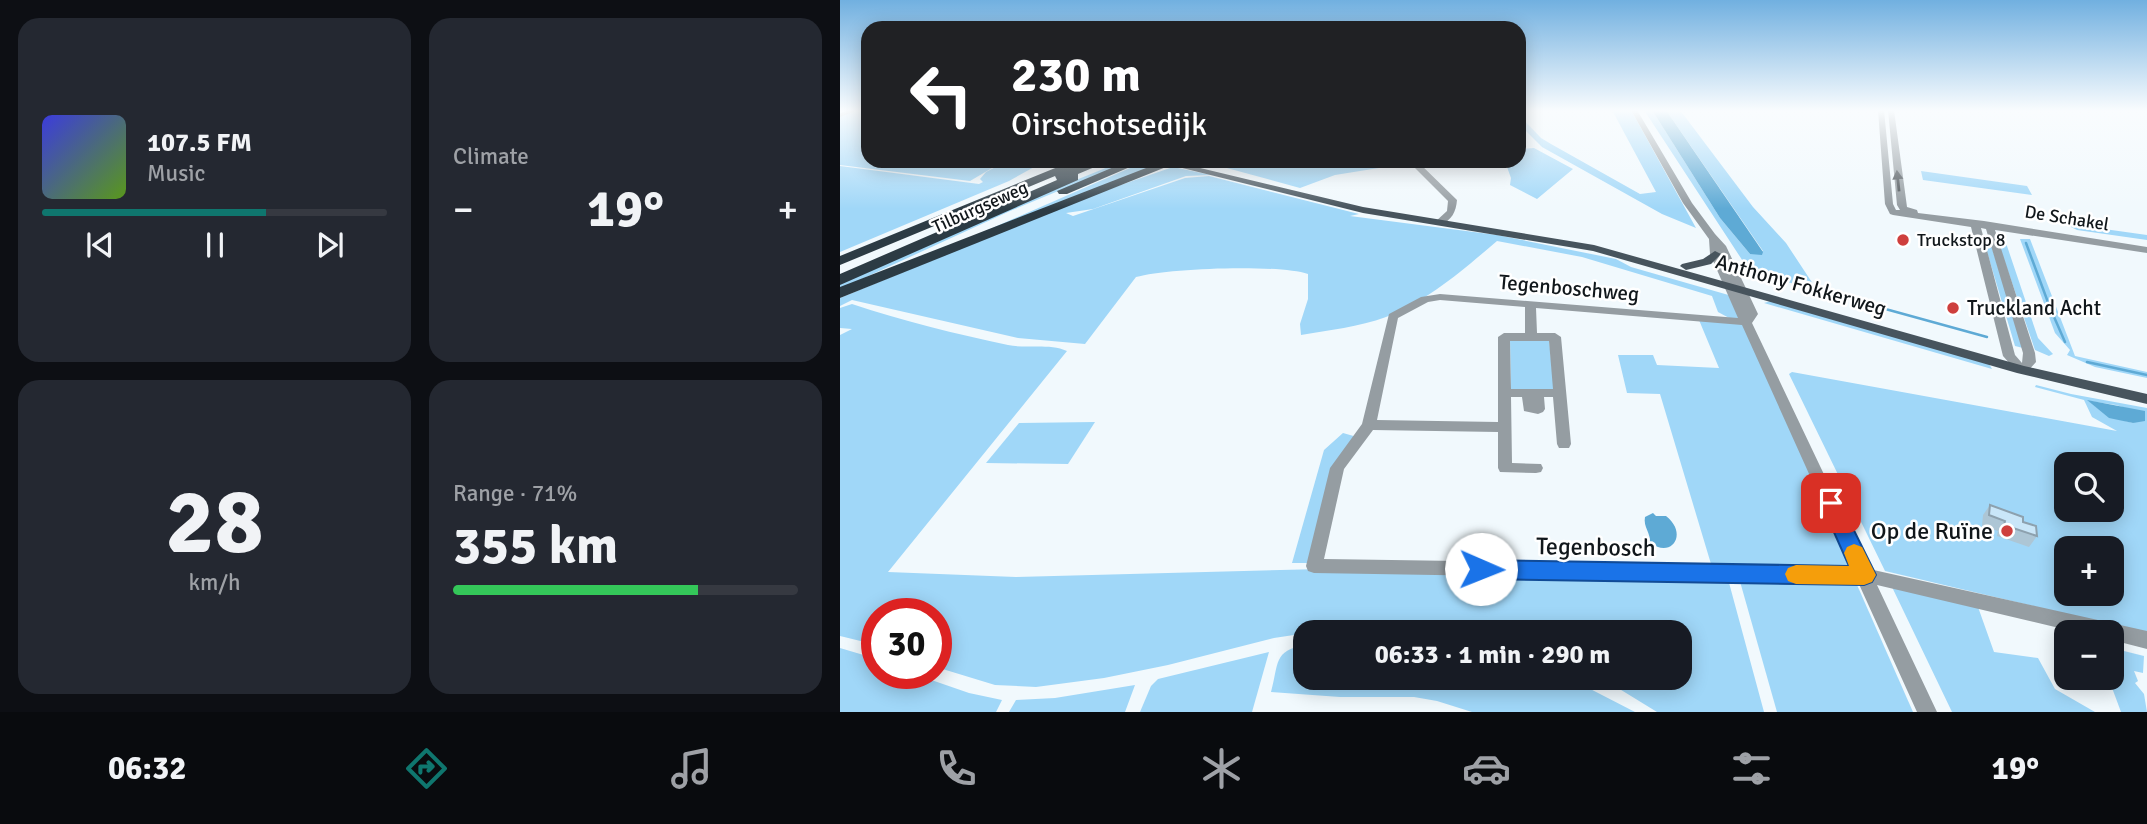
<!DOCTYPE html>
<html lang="en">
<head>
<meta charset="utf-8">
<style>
  body { margin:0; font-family:Signika,sans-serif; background:#242831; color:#f1f3f6; height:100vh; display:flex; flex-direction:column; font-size:26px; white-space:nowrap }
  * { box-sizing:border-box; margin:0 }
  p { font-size:23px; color:#9ea1a6 }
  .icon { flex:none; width:38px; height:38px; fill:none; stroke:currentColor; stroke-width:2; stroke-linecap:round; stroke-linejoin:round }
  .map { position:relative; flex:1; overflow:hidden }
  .sheet { display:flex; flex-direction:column; gap:18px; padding:18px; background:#0d0f14; width:840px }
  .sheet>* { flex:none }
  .banner { position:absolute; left:21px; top:21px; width:665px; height:147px; border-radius:21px; box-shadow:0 4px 18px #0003; background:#202124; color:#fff; overflow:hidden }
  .buttons { position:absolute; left:1214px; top:452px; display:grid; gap:14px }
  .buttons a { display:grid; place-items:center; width:70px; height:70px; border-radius:14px; background:#171b24; box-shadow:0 4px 18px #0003; font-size:35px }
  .speed { position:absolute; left:21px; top:598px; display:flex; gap:14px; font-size:35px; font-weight:700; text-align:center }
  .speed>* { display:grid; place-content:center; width:91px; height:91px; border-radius:50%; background:#171b24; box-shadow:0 4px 18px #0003; line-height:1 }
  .speed .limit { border:10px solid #d22; background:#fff; color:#111 }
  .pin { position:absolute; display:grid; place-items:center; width:60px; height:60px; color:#fff; margin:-30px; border-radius:14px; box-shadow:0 4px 10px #0006 }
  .me { position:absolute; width:77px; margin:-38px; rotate:91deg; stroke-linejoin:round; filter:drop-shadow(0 0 5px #0008) }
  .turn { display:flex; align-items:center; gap:24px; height:147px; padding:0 35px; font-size:32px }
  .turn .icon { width:91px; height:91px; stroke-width:2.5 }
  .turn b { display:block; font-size:49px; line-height:60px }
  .big { font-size:52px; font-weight:700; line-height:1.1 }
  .sheet .tile { flex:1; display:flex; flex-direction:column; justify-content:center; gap:10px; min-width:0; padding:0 24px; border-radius:21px; background:#242831 }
  .sheet .dial { align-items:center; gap:0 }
  .dial b { font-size:91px; line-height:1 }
  .song { display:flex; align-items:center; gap:21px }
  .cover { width:84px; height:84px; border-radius:10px; background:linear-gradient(135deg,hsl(240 70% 55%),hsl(90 70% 35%)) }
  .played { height:7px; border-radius:4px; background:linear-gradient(90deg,#0f766e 65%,#363941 65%) }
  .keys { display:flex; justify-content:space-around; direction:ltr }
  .heat { display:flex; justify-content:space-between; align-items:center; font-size:38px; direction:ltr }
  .charge { height:10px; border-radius:5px; background:linear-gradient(90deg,#34c759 71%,#363941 0) }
  .sheet .tiles { flex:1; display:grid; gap:18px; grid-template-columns:repeat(2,1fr) }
  .trip { position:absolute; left:453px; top:620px; width:399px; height:70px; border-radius:21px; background:#171b24; box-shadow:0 4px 18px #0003; font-weight:700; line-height:70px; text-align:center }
  .dock { display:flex; height:112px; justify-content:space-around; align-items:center; background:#090b0e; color:#9ea1a6 }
  .dock .icon { width:49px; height:49px }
  .dock .active { color:#0f766e }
  .dock b { font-size:32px; color:#f1f3f6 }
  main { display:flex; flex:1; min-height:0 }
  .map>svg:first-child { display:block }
  .green { fill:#a0d7f8; fill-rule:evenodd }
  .water { fill:#5eaad5 }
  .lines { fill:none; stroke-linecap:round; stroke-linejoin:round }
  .stream { stroke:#5eaad5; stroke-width:2.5 }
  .minor { fill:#959da2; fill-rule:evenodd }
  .major { fill:#47545d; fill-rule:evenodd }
  .highway { fill:#2c3b44; fill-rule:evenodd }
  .wall { fill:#adc6d5 }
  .building { fill:#c9e6f8; stroke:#8da1ae; stroke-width:2 }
  .oneway { fill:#4c5358 }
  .route { fill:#1a73e8; stroke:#114b97; stroke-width:2 }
  .slow { fill:#f59e0b }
  .poi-dot { fill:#ce3f3d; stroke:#fff; stroke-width:2.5 }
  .labels { text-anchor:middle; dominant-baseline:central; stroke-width:5; stroke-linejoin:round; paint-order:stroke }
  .far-street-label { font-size:18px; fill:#11171b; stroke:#fff }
  .far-poi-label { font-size:18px; fill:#11171b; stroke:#fff; text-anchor:start }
  .street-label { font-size:21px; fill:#11171b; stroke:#fff }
  .poi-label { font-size:21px; fill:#11171b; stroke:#fff; text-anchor:start }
  .near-poi-label { font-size:24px; fill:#11171b; stroke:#fff; text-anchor:end }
  .near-street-label { font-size:24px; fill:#11171b; stroke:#fff }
</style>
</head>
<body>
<main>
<section class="sheet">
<div class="tiles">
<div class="tile">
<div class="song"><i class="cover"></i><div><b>107.5 FM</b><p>Music</p></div></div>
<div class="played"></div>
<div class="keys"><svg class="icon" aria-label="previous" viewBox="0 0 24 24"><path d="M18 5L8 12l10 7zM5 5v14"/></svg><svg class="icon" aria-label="pause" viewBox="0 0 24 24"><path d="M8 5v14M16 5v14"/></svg><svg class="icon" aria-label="next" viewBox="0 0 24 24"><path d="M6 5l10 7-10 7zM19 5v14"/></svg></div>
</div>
<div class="tile"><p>Climate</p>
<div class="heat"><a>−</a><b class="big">19°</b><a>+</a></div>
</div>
<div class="tile dial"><b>28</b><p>km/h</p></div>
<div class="tile"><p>Range · 71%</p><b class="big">355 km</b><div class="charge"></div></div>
</div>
</section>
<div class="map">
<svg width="1307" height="712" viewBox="0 0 1307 712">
  <rect width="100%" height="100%" fill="#f1f9fd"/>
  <g class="green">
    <path d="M18,110H28V161H164L130,181L0,165V116Z"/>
    <path d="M772,110H791L856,228L822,214L702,147L679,124V115L701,138L711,144L800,194L816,192Z"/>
    <path d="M804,110H812L880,218L910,254L923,251L826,110H840L913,207L946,243L977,290L910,272Z"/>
    <path d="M694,148L733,169L697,199L670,185L671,178L667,167L646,168L643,161H679V149Z"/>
    <path d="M167,161H205L169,181L0,252V166L139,184L143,182L140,179L146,172Z"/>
    <path d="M283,161H291L170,211L0,289V284L164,209Z"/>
    <path d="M306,161L320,164L79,260Z"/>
    <path d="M361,161H481C488,165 554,161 568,161L570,163L495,175L460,188Z"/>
    <path d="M333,167L371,175L346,176L253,209L226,213L233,216L345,178L369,176L519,214L510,216L657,235L776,259L791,267L892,296L899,318L891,319L878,312L872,296L742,257L657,241C624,269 588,301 546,317C519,327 489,330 461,335L460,324L468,299V274C437,264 327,268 296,277L245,344L178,338L12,300L0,306V298L243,198Z"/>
    <path d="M1081,171L1187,186L1192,195L1083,180Z"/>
    <path d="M1239,222L1255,224L1257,228L1307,235V240L1237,230L1223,223L1240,225Z"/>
    <path d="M1142,235H1148L1183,348L1175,346Z"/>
    <path d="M1156,236L1165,240L1198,338L1213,354L1209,356L1195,350Z"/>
    <path d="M1180,239H1190L1235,356L1307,372V378L1255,367L1227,355L1230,350L1215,333Z"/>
    <path d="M931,301L1148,362L1152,369L924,303Z"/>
    <path d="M12,304C63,321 116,334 168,345C187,349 209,343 227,351L48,572L176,577L482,569L888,579L924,712H817L760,677H840V632H626L576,625L513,626L434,638L328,665L264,678L196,687L155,685L96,667V614H37V645L0,636V335L12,329L0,328V308Z"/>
    <path d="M859,320L898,322L906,326L1016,566L1011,572L871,564L820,394L787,393L778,355H813L817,365L879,368Z"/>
    <path d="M709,339L714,389H671L670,340Z"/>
    <path d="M952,372L1277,431L1252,417L1244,400L1195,387L1196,385L1231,394L1307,408V633L1045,571L949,374ZM1249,401L1276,405L1305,414L1293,423C1274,418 1263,414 1249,401ZM1227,464H1272V509H1227ZM1227,548H1272V593H1227Z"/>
    <path d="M255,422L228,464L146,463L179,423Z"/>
    <path d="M503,433L517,437L493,469L470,563H452L484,450Z"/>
    <path d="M899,578H1014L1073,712H937Z"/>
    <path d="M1052,587L1138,607L1154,652L1198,658L1215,689L1255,712H1112Z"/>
    <path d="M465,645L466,677H727L795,712H632L597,701L574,697H500L431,692C439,663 433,651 465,645Z"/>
    <path d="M0,648L37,659V674H74L129,693L162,700L156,712H0Z"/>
    <path d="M1272,648L1304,656L1303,673L1294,671L1298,681L1295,683L1304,694L1307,712H1281L1268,677H1272Z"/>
    <path d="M429,652L412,712H300L311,686L318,679Z"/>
    <path d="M295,685L285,712H169L176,700L215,698Z"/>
  </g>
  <g class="water">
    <path d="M812,110H826L923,252L922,255L910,254L880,218Z"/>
    <path d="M1247,400L1305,411V421L1293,423L1269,418Z"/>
    <path d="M813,513L816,516H826C848,533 833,559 810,543C811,533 803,527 805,517Z"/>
  </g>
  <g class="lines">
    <g class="stream">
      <path d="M1186,243L1209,305"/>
      <path d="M954,284L1008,299"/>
      <path d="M1020,302L1147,337"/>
      <path d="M1211,310L1225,342"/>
      <path d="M1247,362L1307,375"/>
    </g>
    <g class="minor">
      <path d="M9,110H18L0,117V113Z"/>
      <path d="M791,110H797L852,203L875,234L886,246L918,314L912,323L1029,569L1307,631V649L1272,640V632H1236L1037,585L1097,712H1077L1018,582L474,573L468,571L466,566L490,468L522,424L549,314L581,297L600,294L898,318L870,254L869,239L843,203ZM600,300L685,307V333H664L658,337V422L537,420L558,318L588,302ZM696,308L902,325L1011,567L484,559L504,469L533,430L658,432V468L660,472L696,473L701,472L703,468L701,464L672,463L671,397H682L684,411L698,414L703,412L705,409L704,397H713L717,444L719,448H729L731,444L721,337L715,333H697ZM670,341H709L713,389H671Z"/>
      <path d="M1038,110H1044L1053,204L1056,210H1060L1057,205L1048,110H1054L1067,207L1077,210L1078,213L1144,221L1307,247V253L1155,230L1195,353L1196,362L1186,373H1178L1163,356L1131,227L1053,215L1050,214L1045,204ZM1141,228L1146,229L1183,353L1182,363L1175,355Z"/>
      <path d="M568,161H577L617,200C616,212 612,220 600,225L595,222L607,211L608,201Z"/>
    </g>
    <g class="major">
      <path d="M314,161H331L523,207L754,245L1184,366L1307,394V404L1177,373L753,251L523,213Z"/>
      <path d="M875,251L881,254L871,264L846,270L840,266L842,264L863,259Z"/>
    </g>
    <g class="highway">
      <path d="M252,161H269L238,174V180L0,285V274L217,180L215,176L0,265V256L225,164H233V168Z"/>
      <path d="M288,161H304L227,194H219L217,191Z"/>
      <path d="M324,161H341L0,298V287Z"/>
    </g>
  </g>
  <path class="wall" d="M1150,505L1183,522L1197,536L1189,547L1157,536L1158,531L1142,526L1143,515Z"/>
  <path class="building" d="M1150,505L1183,517V522L1196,526L1197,536L1164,525L1165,521L1149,515Z"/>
  <defs><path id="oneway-solid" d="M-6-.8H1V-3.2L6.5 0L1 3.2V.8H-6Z" transform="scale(1.75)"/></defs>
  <use class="oneway" href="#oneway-solid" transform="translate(1058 181) rotate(-96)"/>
  <linearGradient id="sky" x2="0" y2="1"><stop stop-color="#71b0e0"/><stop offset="0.53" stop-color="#f9fcfe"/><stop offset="1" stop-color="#f9fcfe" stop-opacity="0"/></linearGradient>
  <rect width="1307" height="209" fill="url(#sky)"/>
  <path class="route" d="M991,495L998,498L1036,575L1032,582L1024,585L641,579L633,576L630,569L633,563L641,560L1009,566L981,503L984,498Z"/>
  <path class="slow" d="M1014,544L1022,547L1036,575L1032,582L1024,585L956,584L948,581L945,574L948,568L956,565L1009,566L1004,553L1007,547Z"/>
  <g class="poi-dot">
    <circle cx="1063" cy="240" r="7"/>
    <circle cx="1113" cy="308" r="7"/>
    <circle cx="1167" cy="531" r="7"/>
  </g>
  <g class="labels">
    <g class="far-street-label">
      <text transform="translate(140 207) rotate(-24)">Tilburgseweg</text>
      <text transform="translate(1227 218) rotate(9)">De Schakel</text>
    </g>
    <g class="far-poi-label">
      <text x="1077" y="240">Truckstop 8</text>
    </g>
    <g class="street-label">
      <text transform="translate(961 285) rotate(16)">Anthony Fokkerweg</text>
      <text transform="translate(729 288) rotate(5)">Tegenboschweg</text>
    </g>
    <g class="poi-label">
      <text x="1127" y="308">Truckland Acht</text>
    </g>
    <g class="near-poi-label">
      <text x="1153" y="531">Op de Ruïne</text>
    </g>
    <g class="near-street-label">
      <text transform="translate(756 547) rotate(1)">Tegenbosch</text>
    </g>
  </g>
</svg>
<div class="buttons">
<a><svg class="icon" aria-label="search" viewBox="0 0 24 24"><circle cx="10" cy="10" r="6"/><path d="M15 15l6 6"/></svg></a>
<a>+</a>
<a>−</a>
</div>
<div class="speed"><div class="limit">30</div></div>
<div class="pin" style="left:991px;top:503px;background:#d93025"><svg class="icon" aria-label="arrive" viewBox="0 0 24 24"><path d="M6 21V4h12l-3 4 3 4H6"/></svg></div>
<svg class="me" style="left:641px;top:569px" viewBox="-20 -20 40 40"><circle r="19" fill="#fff"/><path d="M0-13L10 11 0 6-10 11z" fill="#1a73e8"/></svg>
<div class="trip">06:33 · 1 min · 290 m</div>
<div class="banner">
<div class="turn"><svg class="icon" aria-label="left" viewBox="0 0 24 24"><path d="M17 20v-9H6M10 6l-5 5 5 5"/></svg><div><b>230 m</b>Oirschotsedijk</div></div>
</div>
</div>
</main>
<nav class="dock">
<b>06:32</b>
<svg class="icon active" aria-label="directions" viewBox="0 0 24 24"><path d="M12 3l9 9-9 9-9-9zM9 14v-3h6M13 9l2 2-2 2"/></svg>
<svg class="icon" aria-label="music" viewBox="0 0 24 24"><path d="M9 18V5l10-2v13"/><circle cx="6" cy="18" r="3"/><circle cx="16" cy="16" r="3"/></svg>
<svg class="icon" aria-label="phone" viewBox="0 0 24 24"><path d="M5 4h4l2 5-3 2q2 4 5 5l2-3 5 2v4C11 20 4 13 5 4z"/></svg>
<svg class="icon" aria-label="climate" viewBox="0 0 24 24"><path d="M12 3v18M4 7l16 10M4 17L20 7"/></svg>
<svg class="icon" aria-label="car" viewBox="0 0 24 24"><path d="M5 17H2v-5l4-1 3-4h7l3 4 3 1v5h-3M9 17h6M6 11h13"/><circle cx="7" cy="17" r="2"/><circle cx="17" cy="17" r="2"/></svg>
<svg class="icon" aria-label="filters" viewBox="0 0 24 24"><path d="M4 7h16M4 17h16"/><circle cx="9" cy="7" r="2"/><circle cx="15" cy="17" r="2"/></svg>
<b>19°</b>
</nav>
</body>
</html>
